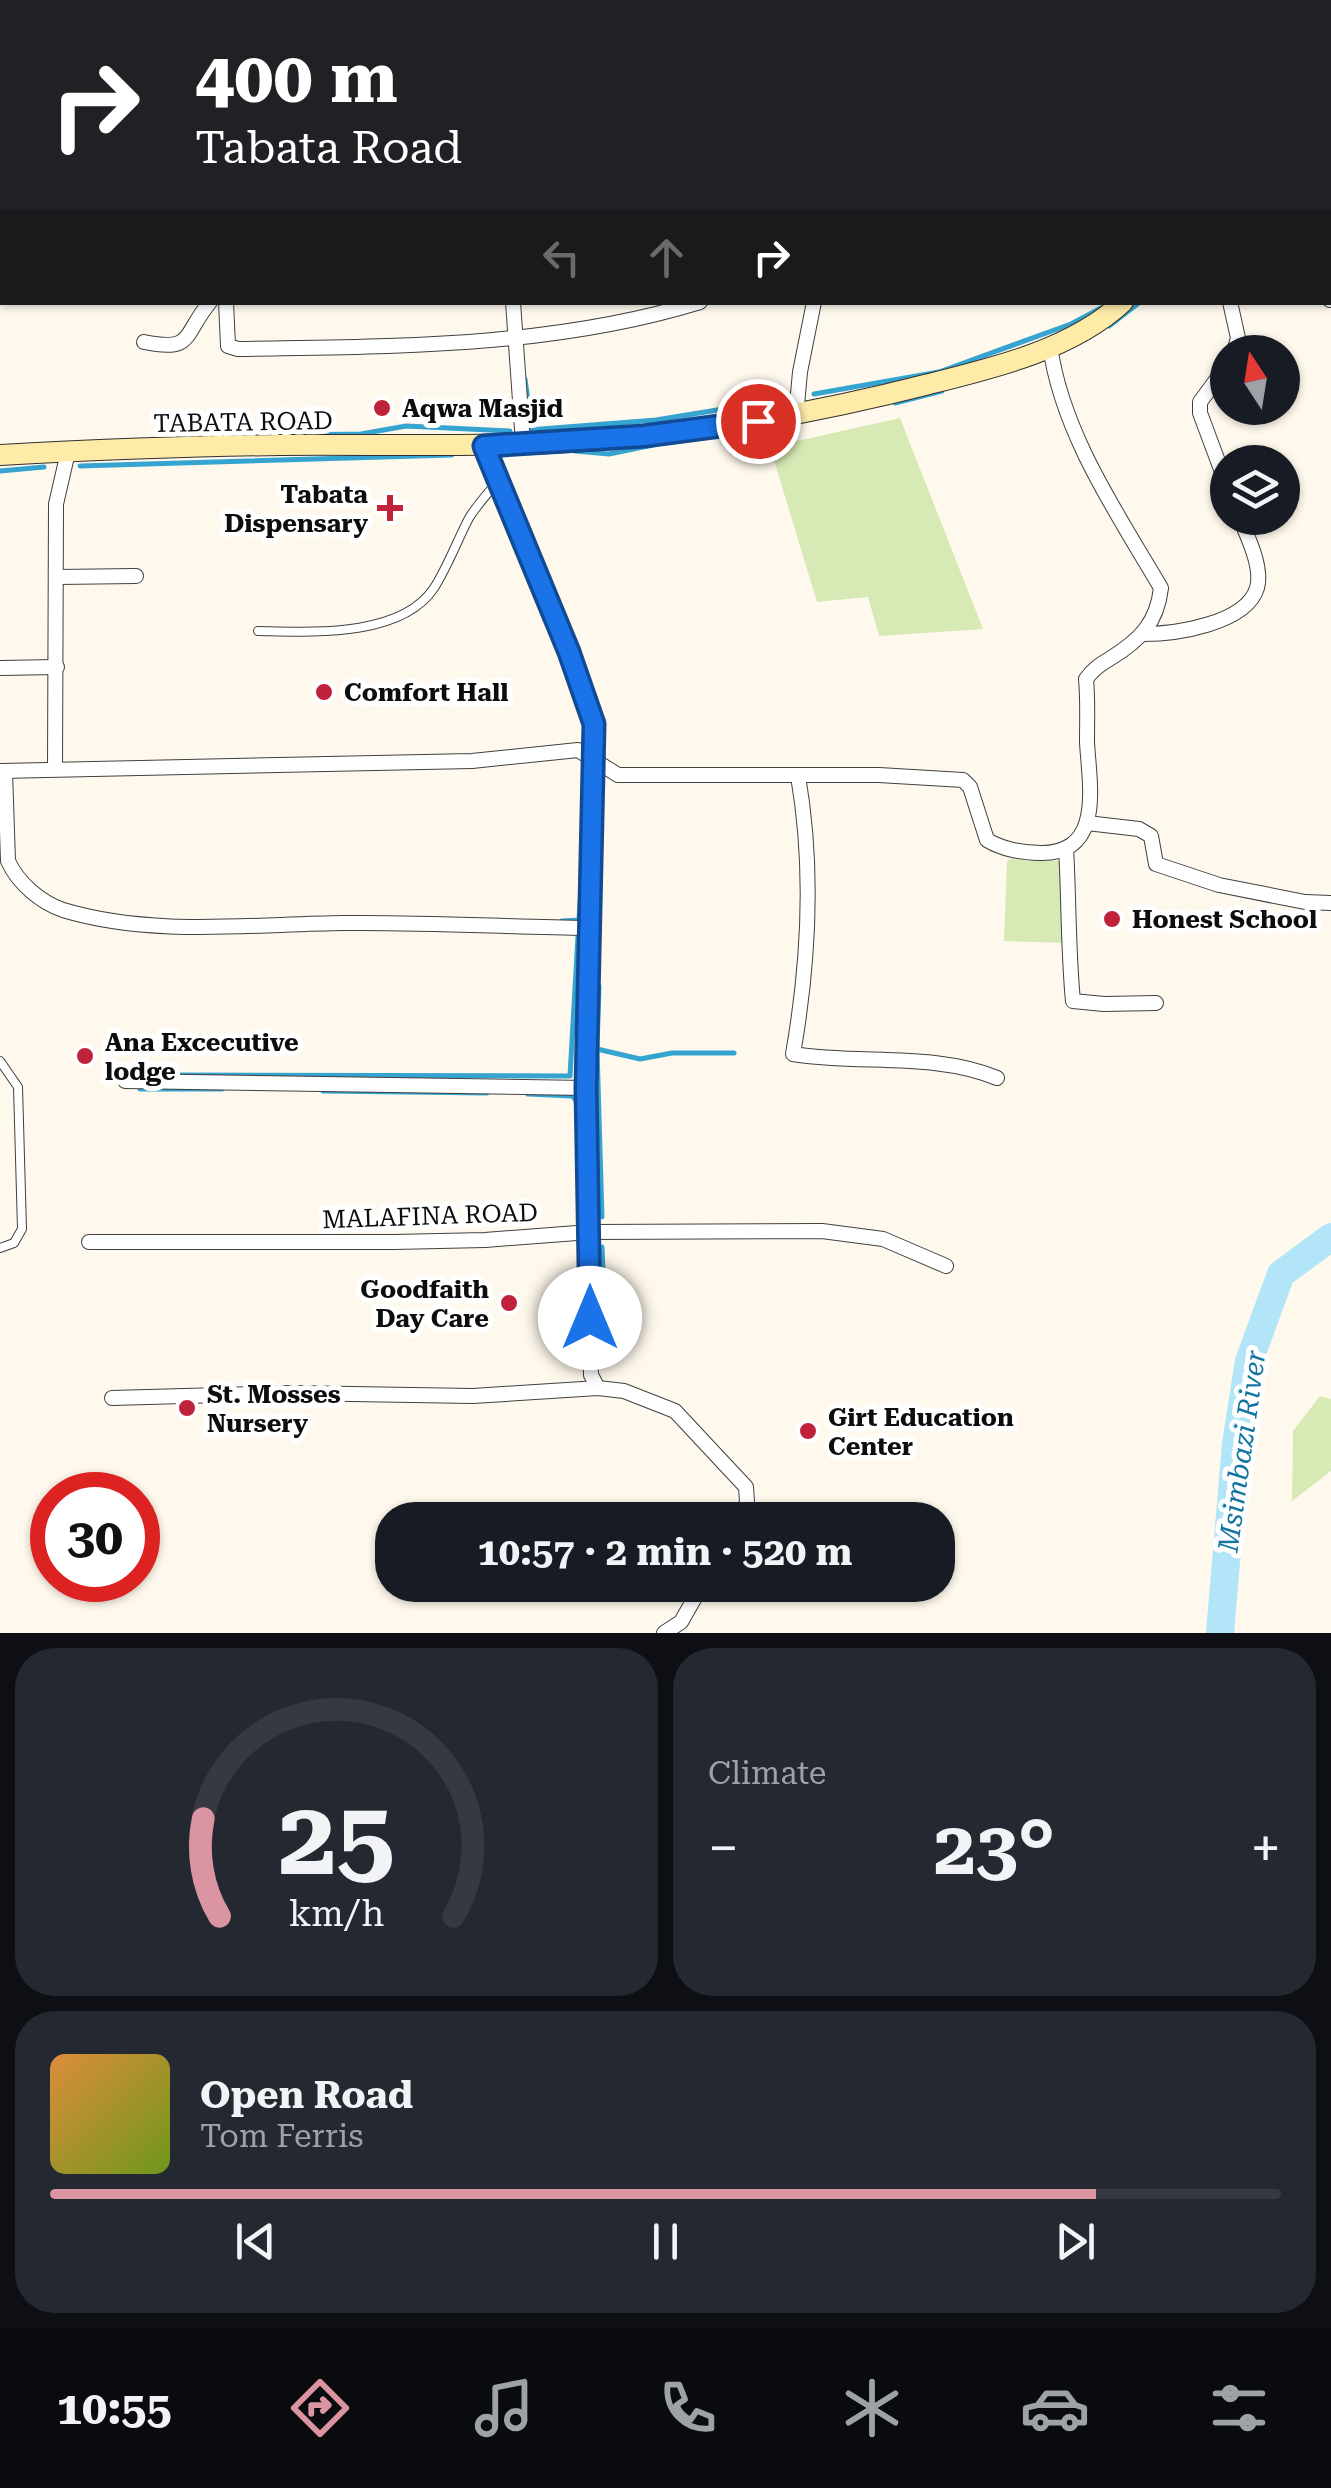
<!DOCTYPE html>
<html lang="en">
<head>
<meta charset="utf-8">
<style>
  body { margin:0; font-family:"Roboto Serif",serif; background:#242831; color:#f1f3f6; height:100vh; display:flex; flex-direction:column; font-size:38px; white-space:nowrap }
  * { box-sizing:border-box; margin:0 }
  p { font-size:32px; color:#9ea1a6 }
  .icon { flex:none; width:55px; height:55px; fill:none; stroke:currentColor; stroke-width:2; stroke-linecap:round; stroke-linejoin:round }
  .map { position:relative; height:1633px; overflow:hidden }
  .sheet { display:flex; flex-direction:column; gap:15px; padding:15px; background:#0d0f14; flex:1 }
  .sheet>* { flex:none }
  .guide { position:absolute; left:0px; top:0px; width:1332px; height:305px; box-shadow:0 2px 8px #0004; background:#202124; color:#fff; overflow:hidden }
  .needle { width:65px; rotate:348deg }
  .buttons { position:absolute; left:1210px; top:335px; display:grid; gap:20px }
  .buttons a { display:grid; place-items:center; width:90px; height:90px; border-radius:50%; background:#171b24; box-shadow:0 2px 8px #0004; font-size:50px }
  .speed { position:absolute; left:30px; top:1472px; display:flex; gap:20px; font-size:50px; font-weight:700; text-align:center }
  .speed>* { display:grid; place-content:center; width:130px; height:130px; border-radius:50%; background:#171b24; box-shadow:0 2px 8px #0004; line-height:1 }
  .speed .limit { border:15px solid #d22; background:#fff; color:#111 }
  .pin { position:absolute; display:grid; place-items:center; width:85px; height:85px; color:#fff; margin:-42px; border:5px solid #fff; border-radius:50%; box-shadow:0 2px 10px #0007 }
  .me { position:absolute; width:110px; margin:-55px; rotate:0deg; stroke-linejoin:round; filter:drop-shadow(0 0 8px #0008) }
  .turn { display:flex; align-items:center; gap:35px; height:210px; padding:0 30px; font-size:45px }
  .turn .icon { width:130px; height:130px; stroke-width:2.5 }
  .turn b { display:block; font-size:70px; line-height:85px }
  .lanes { display:flex; align-items:center; height:95px; padding:0 30px; background:#0003; justify-content:center; gap:50px; direction:ltr }
  .lanes .off { opacity:.35 }
  .big { font-size:75px; font-weight:700; line-height:1.1 }
  .sheet .tile { flex:1; display:flex; flex-direction:column; justify-content:center; gap:15px; min-width:0; padding:0 35px; border-radius:40px; background:#242831 }
  .sheet .dial { align-items:center; gap:0 }
  .dial svg { height:260px; overflow:visible; fill:none; stroke:#363941; stroke-width:7; stroke-linecap:round; text-anchor:middle }
  .dial text { fill:#f1f3f6; stroke:none }
  .song { display:flex; align-items:center; gap:30px }
  .cover { width:120px; height:120px; border-radius:15px; background:linear-gradient(135deg,hsl(30 70% 55%),hsl(80 70% 35%)) }
  .played { height:10px; border-radius:5px; background:linear-gradient(90deg,#db95a2 85%,#363941 85%) }
  .keys { display:flex; justify-content:space-around; direction:ltr }
  .heat { display:flex; justify-content:space-between; align-items:center; font-size:55px; direction:ltr }
  .sheet .tiles { flex:1; display:grid; gap:15px; grid-template-columns:1fr 1fr }
  .tile:last-child { grid-column:span 2 }
  .trip { position:absolute; left:375px; top:1502px; width:580px; height:100px; border-radius:40px; background:#171b24; box-shadow:0 2px 8px #0004; font-weight:700; line-height:100px; text-align:center }
  .tabs { display:flex; height:160px; justify-content:space-around; align-items:center; background:#090b0e; color:#9ea1a6 }
  .tabs .icon { width:70px; height:70px }
  .tabs .current { color:#db95a2 }
  .tabs b { font-size:45px; color:#f1f3f6 }
  .map>svg:first-child { display:block }
  .park { fill:#d7eab6 }
  .lines { fill:none; stroke-linecap:round; stroke-linejoin:round }
  .stream { stroke:#36a4d0; stroke-width:5 }
  .river { stroke:#b1e5f7; stroke-width:28 }
  .lane-casing { stroke:#404040; stroke-width:10 }
  .street-casing { stroke:#404040; stroke-width:16 }
  .secondary-casing { stroke:#2f2f2f; stroke-width:22 }
  .lane { stroke:#fff; stroke-width:8 }
  .street { stroke:#fff; stroke-width:14 }
  .secondary { stroke:#ffeba8; stroke-width:20 }
  .route-casing { stroke:#114b97; stroke-width:25 }
  .route { stroke:#1a73e8; stroke-width:18 }
  .poi-dot { fill:#c0223c; stroke:#fff; stroke-width:4 }
  .labels { text-anchor:middle; dominant-baseline:central; stroke-width:10; stroke-linejoin:round; paint-order:stroke }
  .poi-label { font-size:25px; font-weight:bold; fill:#0d0d0d; stroke:#fff; text-anchor:start }
  .street-label { font-size:25px; fill:#0d0d0d; stroke:#fff }
  .water-label { font-size:28px; font-style:italic; fill:#1474a2; stroke:#fff }
</style>
</head>
<body>
<div class="map">
<svg width="1331" height="1633" viewBox="0 0 1331 1633">
  <rect width="100%" height="100%" fill="#fff9ed"/>
  <g class="park">
    <path d="M900,418L983,629L879,636L868,597L817,602L770,447Z"/>
    <path d="M1011,859L1064,861L1068,943L1004,941L1007,861Z"/>
    <path d="M1320,1396L1331,1399V1471L1292,1501L1293,1431Z"/>
  </g>
  <g class="lines">
    <g class="stream">
      <path d="M230,0L234,2"/>
      <path d="M262,0L266,2"/>
      <path d="M1209,0L1212,2"/>
      <path d="M1250,0L1253,2"/>
      <path d="M712,2L713,0"/>
      <path d="M984,2L985,0"/>
      <path d="M1005,2L1007,0"/>
      <path d="M1330,4L1331,3"/>
      <path d="M1330,39L1331,38"/>
      <path d="M1330,111H1331"/>
      <path d="M1109,326L1140,302"/>
      <path d="M525,379L528,400"/>
      <path d="M814,394L939,372L1071,324L1101,308"/>
      <path d="M895,403L942,391"/>
      <path d="M528,430L656,420L797,397"/>
      <path d="M296,435L361,434L406,426L510,431"/>
      <path d="M575,451L609,454L653,445"/>
      <path d="M80,466L452,455"/>
      <path d="M0,471L44,467"/>
      <path d="M562,921L579,920L584,844"/>
      <path d="M599,986L597,1049L602,1217"/>
      <path d="M597,1049L640,1059L672,1053H734"/>
      <path d="M179,1075L570,1076L578,936"/>
      <path d="M140,1089H222"/>
      <path d="M323,1091L487,1093"/>
      <path d="M528,1094L572,1096L576,1100L580,1133"/>
      <path d="M580,1219L581,1169"/>
      <path d="M580,1246L581,1294"/>
      <path d="M602,1247L606,1342"/>
    </g>
    <path class="river" d="M1220,1633L1236,1444L1249,1361L1281,1274L1331,1237"/>
    <g class="lane-casing">
      <g id="lane">
        <path d="M258,631C309,632 401,638 434,588C448,566 457,541 469,518C477,505 488,493 498,481"/>
        <path d="M0,1061L18,1087L22,1229L14,1243L0,1248"/>
      </g>
    </g>
    <g class="street-casing">
      <g id="street">
        <path d="M245,0L249,2"/>
        <path d="M1222,0L1226,2"/>
        <path d="M13,2L15,0"/>
        <path d="M209,2L211,0"/>
        <path d="M403,2L405,0"/>
        <path d="M602,2L604,0"/>
        <path d="M801,2L802,0"/>
        <path d="M993,2L995,0"/>
        <path d="M0,22L2,18"/>
        <path d="M1330,300H1331"/>
        <path d="M226,302L228,346L238,349C394,346 550,348 700,302"/>
        <path d="M513,302L523,443"/>
        <path d="M1230,302L1238,338L1234,352"/>
        <path d="M144,342C194,352 182,336 210,302"/>
        <path d="M1228,364L1200,402V413L1228,488"/>
        <path d="M796,416L800,372L814,302"/>
        <path d="M484,446L569,652L593,724L586,1088L591,1375L598,1388"/>
        <path d="M57,577L136,576"/>
        <path d="M1143,634C1175,634 1246,624 1257,588C1263,567 1247,536 1240,518"/>
        <path d="M0,668L57,667"/>
        <path d="M55,769L56,504L68,452"/>
        <path d="M0,771L472,761L578,750L618,775H879L963,780L970,787L987,840C1004,850 1020,852 1040,853C1105,854 1089,783 1087,742C1087,721 1088,700 1086,679C1093,669 1101,664 1111,658C1140,640 1157,623 1161,588C1117,513 1062,433 1050,346"/>
        <path d="M5,771L8,861C18,883 40,902 63,910C152,937 253,924 344,923C425,922 507,927 588,928"/>
        <path d="M798,776C814,868 809,962 793,1054C860,1065 935,1052 997,1078"/>
        <path d="M1087,823L1139,829L1151,836L1156,864L1219,885L1305,902L1331,903"/>
        <path d="M1066,848C1069,899 1068,950 1073,1001L1104,1004L1156,1003"/>
        <path d="M125,1081L586,1088"/>
        <path d="M89,1242H394L485,1240L590,1232L822,1231L883,1239L946,1266"/>
        <path d="M112,1398L291,1393L473,1396L598,1388L624,1391L675,1411L746,1487L747,1502L740,1520"/>
        <path d="M664,1633L681,1622L702,1585"/>
      </g>
    </g>
    <g class="secondary-casing">
      <g id="secondary">
        <path d="M1330,19L1331,18"/>
        <path d="M0,455C94,450 187,446 281,445C402,444 524,449 645,436C741,426 835,408 929,384C994,368 1073,349 1123,302"/>
      </g>
    </g>
    <use href="#lane" class="lane"/>
    <use href="#street" class="street"/>
    <use href="#secondary" class="secondary"/>
  </g>
  <g class="lines">
    <g class="route-casing">
      <path id="route" d="M590,1318L586,1088L594,724L569,652L484,446L644,436L758,421"/>
    </g>
    <use href="#route" class="route"/>
  </g>
  <g class="poi-dot">
    <circle cx="382" cy="408" r="10"/>
    <path d="M385 493h10v10h10v10h-10v10h-10v-10h-10v-10h10z"/>
    <circle cx="324" cy="692" r="10"/>
    <circle cx="1112" cy="919" r="10"/>
    <circle cx="85" cy="1056" r="10"/>
    <circle cx="509" cy="1303" r="10"/>
    <circle cx="187" cy="1408" r="10"/>
    <circle cx="808" cy="1431" r="10"/>
  </g>
  <g class="labels">
    <g class="poi-label">
      <text x="402" y="408">Aqwa Masjid</text>
      <text x="368" y="494" text-anchor="end">Tabata<tspan x="368" dy="29">Dispensary</tspan></text>
      <text x="344" y="692">Comfort Hall</text>
      <text x="1132" y="919">Honest School</text>
      <text x="105" y="1042">Ana Excecutive<tspan x="105" dy="29">lodge</tspan></text>
      <text x="489" y="1289" text-anchor="end">Goodfaith<tspan x="489" dy="29">Day Care</tspan></text>
      <text x="207" y="1394">St. Mosses<tspan x="207" dy="29">Nursery</tspan></text>
      <text x="828" y="1417">Girt Education<tspan x="828" dy="29">Center</tspan></text>
    </g>
    <g class="street-label">
      <text transform="translate(243 422) rotate(-1)">TABATA ROAD</text>
      <text transform="translate(430 1216) rotate(-2)">MALAFINA ROAD</text>
    </g>
    <g class="water-label">
      <text transform="translate(1242 1451) rotate(-82)">Msimbazi River</text>
    </g>
  </g>
</svg>
<div class="buttons">
<a><svg class="needle" viewBox="-14 -14 28 28"><path d="M0-13l5 13h-10z" fill="#e53935"/><path d="M0 13l5-13h-10z" fill="#9ea1a6"/></svg></a>
<a><svg class="icon" aria-label="layers" viewBox="0 0 24 24"><path d="M12 4l9 5-9 5-9-5zM3 14l9 5 9-5"/></svg></a>
</div>
<div class="speed"><div class="limit">30</div></div>
<div class="pin" style="left:758px;top:421px;background:#d93025"><svg class="icon" aria-label="arrive" viewBox="0 0 24 24"><path d="M6 21V4h12l-3 4 3 4H6"/></svg></div>
<svg class="me" style="left:590px;top:1318px" viewBox="-20 -20 40 40"><circle r="19" fill="#fff"/><path d="M0-13L10 11 0 6-10 11z" fill="#1a73e8"/></svg>
<div class="trip">10:57 · 2 min · 520 m</div>
<div class="guide">
<div class="turn"><svg class="icon" aria-label="right" viewBox="0 0 24 24"><path d="M7 20v-9h11M14 6l5 5-5 5"/></svg><div><b>400 m</b>Tabata Road</div></div>
<div class="lanes"><svg class="icon off" aria-label="left" viewBox="0 0 24 24"><path d="M17 20v-9H6M10 6l-5 5 5 5"/></svg><svg class="icon off" aria-label="ahead" viewBox="0 0 24 24"><path d="M12 20V5M6 11l6-6 6 6"/></svg><svg class="icon" aria-label="right" viewBox="0 0 24 24"><path d="M7 20v-9h11M14 6l5 5-5 5"/></svg></div>
</div>
</div>
<section class="sheet">
<div class="tiles">
<div class="tile dial"><svg viewBox="0 0 100 80">
<path d="M14 69A42 42 0 1 1 86 69"/>
<path d="M14 69A42 42 0 0 1 9 39" stroke="#db95a2"/>
<text x="50" y="56" font-size="32" font-weight="700">25</text>
<text x="50" y="72" font-size="11">km/h</text>
</svg></div>
<div class="tile"><p>Climate</p>
<div class="heat"><a>−</a><b class="big">23°</b><a>+</a></div>
</div>
<div class="tile">
<div class="song"><i class="cover"></i><div><b>Open Road</b><p>Tom Ferris</p></div></div>
<div class="played"></div>
<div class="keys"><svg class="icon" aria-label="previous" viewBox="0 0 24 24"><path d="M18 5L8 12l10 7zM5 5v14"/></svg><svg class="icon" aria-label="pause" viewBox="0 0 24 24"><path d="M8 5v14M16 5v14"/></svg><svg class="icon" aria-label="next" viewBox="0 0 24 24"><path d="M6 5l10 7-10 7zM19 5v14"/></svg></div>
</div>
</div>
</section>
<nav class="tabs">
<b>10:55</b>
<svg class="icon current" aria-label="directions" viewBox="0 0 24 24"><path d="M12 3l9 9-9 9-9-9zM9 14v-3h6M13 9l2 2-2 2"/></svg>
<svg class="icon" aria-label="music" viewBox="0 0 24 24"><path d="M9 18V5l10-2v13"/><circle cx="6" cy="18" r="3"/><circle cx="16" cy="16" r="3"/></svg>
<svg class="icon" aria-label="phone" viewBox="0 0 24 24"><path d="M5 4h4l2 5-3 2q2 4 5 5l2-3 5 2v4C11 20 4 13 5 4z"/></svg>
<svg class="icon" aria-label="climate" viewBox="0 0 24 24"><path d="M12 3v18M4 7l16 10M4 17L20 7"/></svg>
<svg class="icon" aria-label="car" viewBox="0 0 24 24"><path d="M5 17H2v-5l4-1 3-4h7l3 4 3 1v5h-3M9 17h6M6 11h13"/><circle cx="7" cy="17" r="2"/><circle cx="17" cy="17" r="2"/></svg>
<svg class="icon" aria-label="filters" viewBox="0 0 24 24"><path d="M4 7h16M4 17h16"/><circle cx="9" cy="7" r="2"/><circle cx="15" cy="17" r="2"/></svg>
</nav>
</body>
</html>
